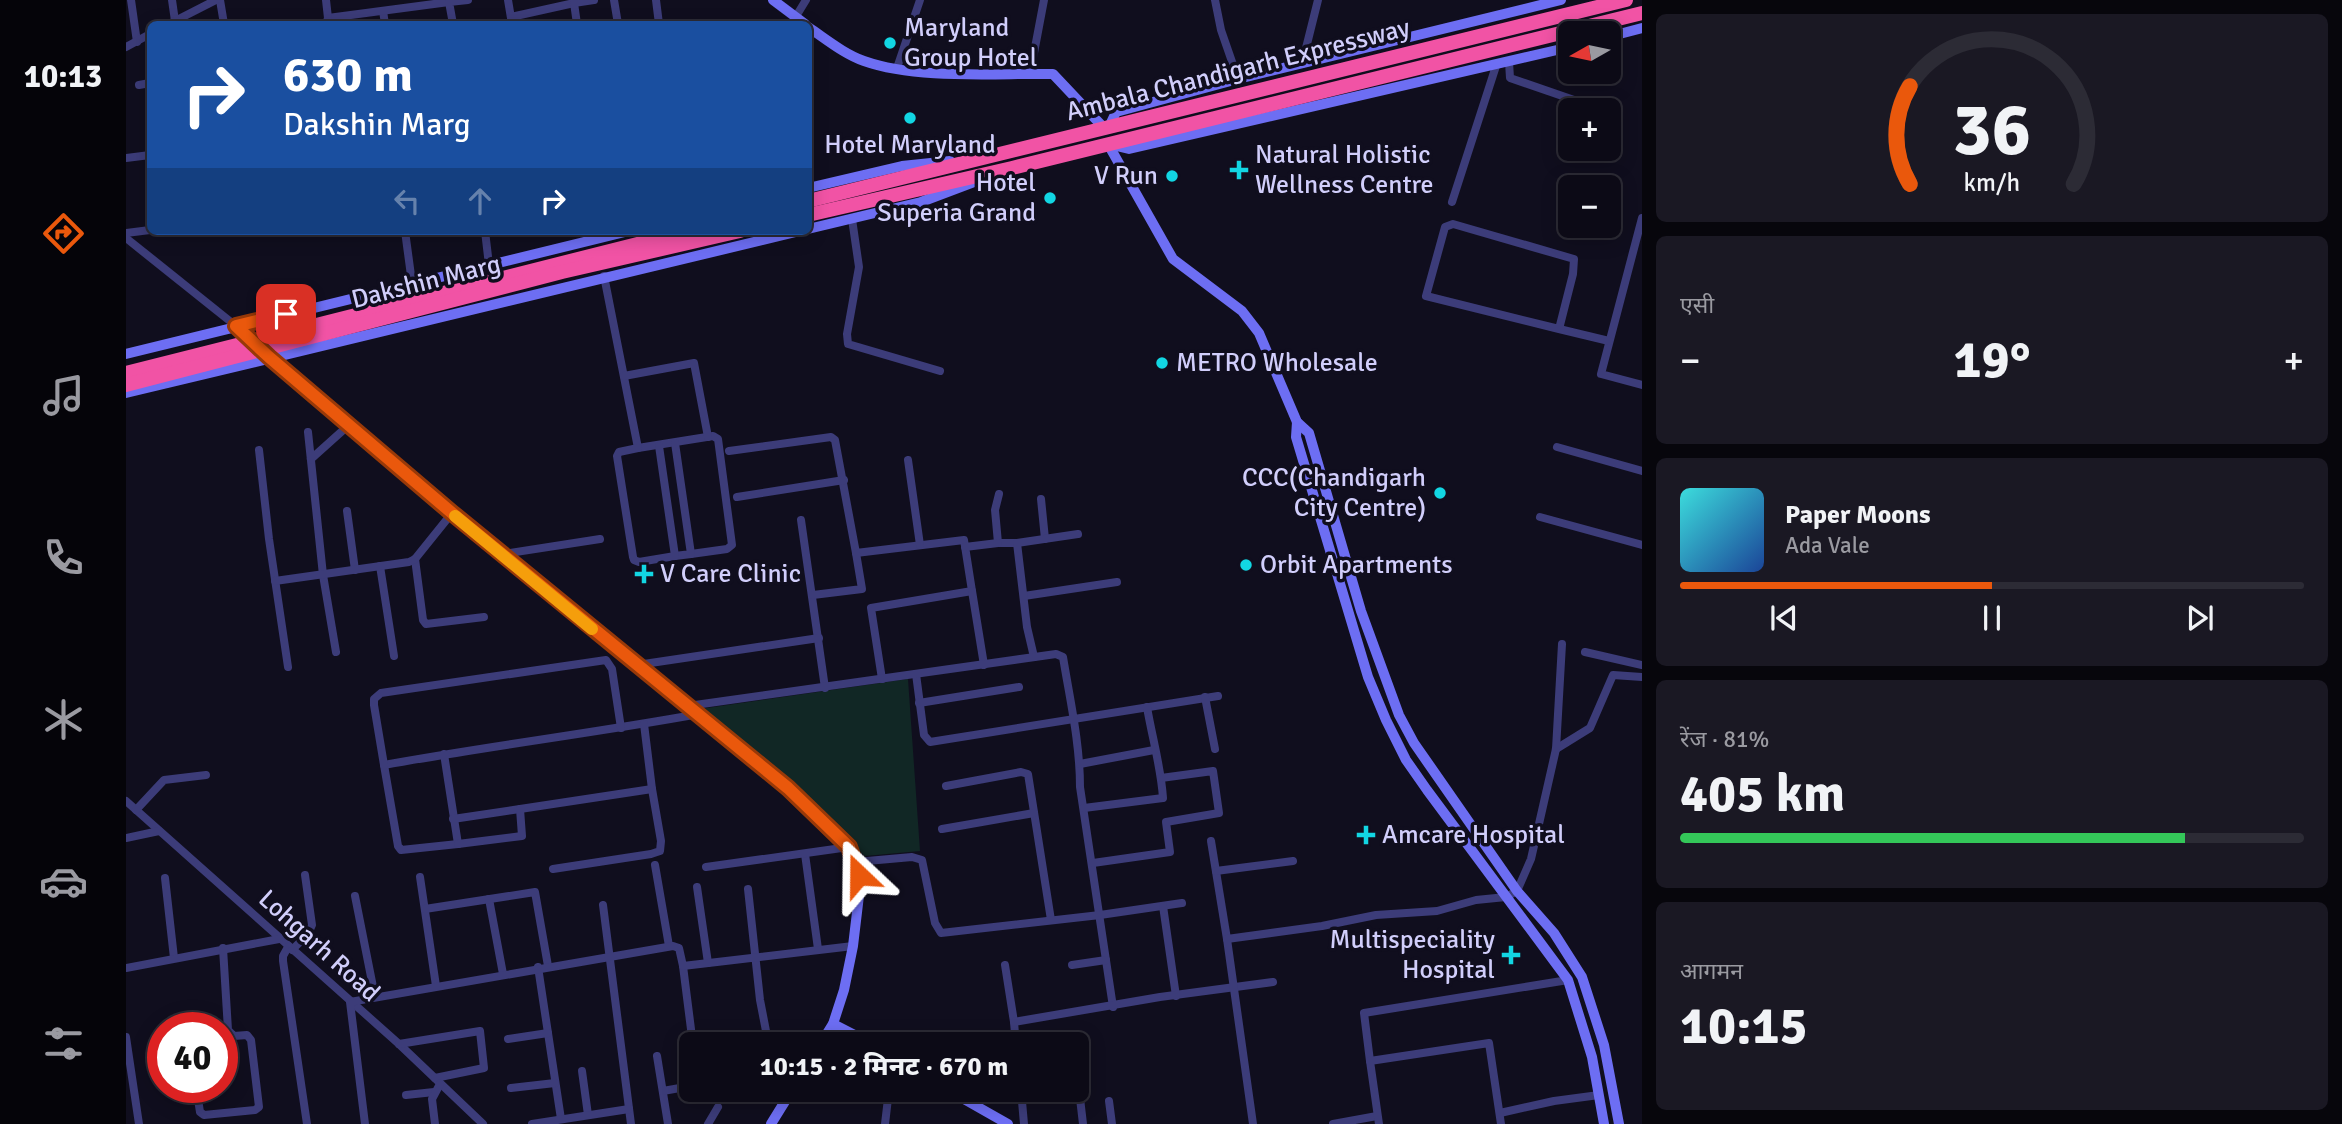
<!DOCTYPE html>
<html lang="hi">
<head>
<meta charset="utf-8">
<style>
  body { margin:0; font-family:Signika,"Noto Sans Devanagari",sans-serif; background:#1a1823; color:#f1f3f6; height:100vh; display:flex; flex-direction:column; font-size:26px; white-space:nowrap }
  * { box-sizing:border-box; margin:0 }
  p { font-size:23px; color:#9a9aa1 }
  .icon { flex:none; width:38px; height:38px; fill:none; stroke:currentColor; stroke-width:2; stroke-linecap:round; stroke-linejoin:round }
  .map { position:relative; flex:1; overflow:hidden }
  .drawer { display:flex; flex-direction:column; gap:14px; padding:14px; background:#07060c; width:700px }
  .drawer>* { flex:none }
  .guide { position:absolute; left:21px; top:21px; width:665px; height:214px; border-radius:10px; box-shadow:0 4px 18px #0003,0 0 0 2px #2c2b35; background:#1a4fa0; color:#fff; overflow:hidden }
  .needle { width:46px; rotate:261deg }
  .buttons { position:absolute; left:1432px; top:21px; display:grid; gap:14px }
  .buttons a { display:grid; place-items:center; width:63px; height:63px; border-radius:10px; background:#0c0a16; box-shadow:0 4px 18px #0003,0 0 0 2px #2c2b35; font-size:35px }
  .speed { position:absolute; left:21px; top:1012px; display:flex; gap:14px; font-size:35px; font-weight:700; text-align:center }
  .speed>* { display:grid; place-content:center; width:91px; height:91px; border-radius:50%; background:#0c0a16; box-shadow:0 4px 18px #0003,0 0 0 2px #2c2b35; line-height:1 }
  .speed .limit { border:10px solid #d22; background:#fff; color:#111 }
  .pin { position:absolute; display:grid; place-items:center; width:60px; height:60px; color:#fff; margin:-30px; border-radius:14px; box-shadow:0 4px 10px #0006 }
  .me { position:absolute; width:77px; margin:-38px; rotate:337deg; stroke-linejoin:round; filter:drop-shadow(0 0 5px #0008) }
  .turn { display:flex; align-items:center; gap:24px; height:147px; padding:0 21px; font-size:32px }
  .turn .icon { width:91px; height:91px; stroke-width:2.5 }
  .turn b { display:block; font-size:49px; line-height:60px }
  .lanes { display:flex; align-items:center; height:66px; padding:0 21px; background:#0003; justify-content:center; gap:35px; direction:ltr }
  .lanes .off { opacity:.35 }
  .big { font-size:52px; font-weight:800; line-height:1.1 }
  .drawer .card { flex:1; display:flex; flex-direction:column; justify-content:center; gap:10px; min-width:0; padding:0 24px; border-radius:10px; background:#1a1823 }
  .drawer .dial { align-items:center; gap:0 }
  .dial svg { height:182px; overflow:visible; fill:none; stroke:#2c2b35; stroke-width:7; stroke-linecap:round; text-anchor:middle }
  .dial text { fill:#f1f3f6; stroke:none }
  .song { display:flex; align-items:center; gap:21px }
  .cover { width:84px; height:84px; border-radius:10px; background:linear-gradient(135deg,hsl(180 70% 55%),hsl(220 70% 35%)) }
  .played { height:7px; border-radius:4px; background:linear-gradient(90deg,#ea580c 50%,#2c2b35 50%) }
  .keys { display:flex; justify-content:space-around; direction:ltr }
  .heat { display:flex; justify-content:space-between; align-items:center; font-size:38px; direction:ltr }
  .charge { height:10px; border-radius:5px; background:linear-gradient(90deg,#34c759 81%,#2c2b35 0) }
  .trip { position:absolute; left:553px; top:1032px; width:410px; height:70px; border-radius:10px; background:#0c0a16; box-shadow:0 4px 18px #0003,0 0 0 2px #2c2b35; font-weight:800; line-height:70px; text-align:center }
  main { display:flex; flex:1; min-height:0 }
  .tabs { display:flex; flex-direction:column; width:126px; justify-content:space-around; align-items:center; background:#050409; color:#9a9aa1 }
  .tabs .icon { width:49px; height:49px }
  .tabs .selected { color:#ea580c }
  .tabs b { font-size:32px; color:#f1f3f6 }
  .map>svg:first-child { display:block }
  .green { fill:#112725 }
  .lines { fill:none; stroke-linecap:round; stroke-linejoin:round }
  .street { stroke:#3c3c79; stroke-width:8 }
  .secondary { stroke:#6d6ef3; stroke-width:10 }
  .highway { stroke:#f153a5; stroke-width:14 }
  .route-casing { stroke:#983908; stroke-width:18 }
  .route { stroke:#ea580c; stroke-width:12 }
  .slow { stroke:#f59e0b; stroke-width:12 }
  .poi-dot { fill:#12d6e3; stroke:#100e1e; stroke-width:2.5 }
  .labels { text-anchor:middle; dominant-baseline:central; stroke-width:7; stroke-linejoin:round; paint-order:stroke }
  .poi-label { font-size:26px; fill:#d1cefb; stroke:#100e1e; text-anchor:start }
  .street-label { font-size:26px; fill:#d1cefb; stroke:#100e1e }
</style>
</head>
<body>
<main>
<nav class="tabs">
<b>10:13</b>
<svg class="icon selected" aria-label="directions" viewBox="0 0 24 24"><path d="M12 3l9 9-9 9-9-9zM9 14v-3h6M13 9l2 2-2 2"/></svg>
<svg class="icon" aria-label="music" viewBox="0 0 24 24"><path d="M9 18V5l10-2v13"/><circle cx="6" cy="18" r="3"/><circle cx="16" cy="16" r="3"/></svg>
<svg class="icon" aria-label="phone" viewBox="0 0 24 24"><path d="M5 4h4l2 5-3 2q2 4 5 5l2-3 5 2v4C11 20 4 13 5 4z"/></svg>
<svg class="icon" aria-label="climate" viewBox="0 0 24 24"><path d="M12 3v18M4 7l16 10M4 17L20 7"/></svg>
<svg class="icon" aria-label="car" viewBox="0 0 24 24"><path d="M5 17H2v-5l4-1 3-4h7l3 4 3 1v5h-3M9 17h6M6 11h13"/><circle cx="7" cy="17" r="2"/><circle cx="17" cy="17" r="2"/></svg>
<svg class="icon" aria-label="filters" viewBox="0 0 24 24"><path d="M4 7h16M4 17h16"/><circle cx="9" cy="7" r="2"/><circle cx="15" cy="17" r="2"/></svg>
</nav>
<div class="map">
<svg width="1516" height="1124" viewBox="0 0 1516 1124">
  <rect width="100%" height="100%" fill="#100e1e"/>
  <path class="green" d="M782,679L794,851L739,856L653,774L574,709Z"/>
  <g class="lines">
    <g class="street">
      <path d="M5,0L11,42"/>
      <path d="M46,0L49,21"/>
      <path d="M94,0L98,24"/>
      <path d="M382,0L386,24"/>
      <path d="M488,0L492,24"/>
      <path d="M530,0L533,24"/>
      <path d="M1089,0L1095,30L1112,79"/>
      <path d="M257,11L259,24"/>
      <path d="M385,17L448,3"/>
      <path d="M202,18L323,2V0"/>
      <path d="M669,18L680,0"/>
      <path d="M43,24L90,0"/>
      <path d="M200,24L202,18L200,0"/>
      <path d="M327,24L323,2L342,0"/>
      <path d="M451,24L448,3L468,0"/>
      <path d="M0,47L24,34"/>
      <path d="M1383,62L1384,78L1477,110"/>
      <path d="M1176,64L1192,0"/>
      <path d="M771,68L794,0"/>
      <path d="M904,74L918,0"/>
      <path d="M13,85L24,83"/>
      <path d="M0,158L24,155"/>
      <path d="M1326,202L1370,66"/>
      <path d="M1516,218L1475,374L1516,385"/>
      <path d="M726,219L733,267L721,334L722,344L814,371"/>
      <path d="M279,231L286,283"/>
      <path d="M359,231L363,265"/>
      <path d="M0,233L24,230"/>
      <path d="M0,238L110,326"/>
      <path d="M478,276L512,448L587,436L592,439L606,545L601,549L565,554"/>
      <path d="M1433,329L1300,296L1319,227L1327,224L1448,259L1447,274L1433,329L1483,341"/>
      <path d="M498,376L568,363L582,437"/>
      <path d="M182,432L197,575L210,652"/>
      <path d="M549,443L565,554L549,556"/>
      <path d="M1431,447L1516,471"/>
      <path d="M512,448L493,452L491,456L507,557L508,560L513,562L549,556L533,446"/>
      <path d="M133,450L143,539L162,667"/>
      <path d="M603,451L705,437L709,440L730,553L838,540L846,591L745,608L756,679"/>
      <path d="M185,459L224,424"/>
      <path d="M782,460L794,545"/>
      <path d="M873,494L869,510L872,543H891"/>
      <path d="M611,497L718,480"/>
      <path d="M915,499L919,539"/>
      <path d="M221,511L229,570"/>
      <path d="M1414,517L1516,545"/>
      <path d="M675,520L699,688"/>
      <path d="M839,547L872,543"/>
      <path d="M377,554L474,539"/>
      <path d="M289,559L297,620L300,624L358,617"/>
      <path d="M254,566L268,656"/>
      <path d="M149,581L283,562L289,559L326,513"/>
      <path d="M846,591L858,665"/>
      <path d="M687,595L736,589L730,553"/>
      <path d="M898,596L991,582"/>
      <path d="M1459,652L1516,665"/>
      <path d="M908,657L901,627L891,543L952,534"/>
      <path d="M511,665L693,638"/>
      <path d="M790,674L798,735L804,742L1092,696"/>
      <path d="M1079,697L1089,749"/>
      <path d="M793,703L893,687"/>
      <path d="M562,706L930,654L937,657C944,700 954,743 954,787L987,1007"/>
      <path d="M1430,749L1464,728L1487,675L1516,677"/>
      <path d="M318,754L332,844L275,850L272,846L258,765C363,746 468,733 573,714"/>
      <path d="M954,764L1028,750"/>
      <path d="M258,765L248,705V699L255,693L480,660L486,669L495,728"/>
      <path d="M820,786L895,772L902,774L925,920"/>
      <path d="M0,801L273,1044L357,1124"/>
      <path d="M958,808L1037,798C1035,767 1026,737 1021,707"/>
      <path d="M10,810L38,780L80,775"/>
      <path d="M327,819L394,809"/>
      <path d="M816,829L908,813"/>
      <path d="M0,838L33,831"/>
      <path d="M1085,841L1101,939"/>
      <path d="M332,844L396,836L394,809L526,789"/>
      <path d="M679,854L692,949"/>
      <path d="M730,862L786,857L796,860L809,923L815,933L974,915L1056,903"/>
      <path d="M967,863L1044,852L1040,822L1093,813L1087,771L1035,778"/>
      <path d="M529,865L543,946"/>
      <path d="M580,867L723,847"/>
      <path d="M427,869L525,854L534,851L535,841L526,789L518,724"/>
      <path d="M1090,871L1167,861"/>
      <path d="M294,877L310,986"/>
      <path d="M39,878L48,958"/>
      <path d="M571,887L582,963"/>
      <path d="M622,889L634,1000L640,1031L645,1045"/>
      <path d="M229,896L249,997"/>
      <path d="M363,899L377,974"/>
      <path d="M477,905L505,1124"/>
      <path d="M1037,906L1050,996"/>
      <path d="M299,909L409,892L422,966"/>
      <path d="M162,947L157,956V961L181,1124"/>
      <path d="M166,950L182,934L186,925L179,875"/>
      <path d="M879,965L888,1022"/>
      <path d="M946,965L980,960"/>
      <path d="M557,966L567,1045"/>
      <path d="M412,967L435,1119"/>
      <path d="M0,968L153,939"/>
      <path d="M0,1037L13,1124"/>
      <path d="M382,1039L422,1033"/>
      <path d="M273,1044L354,1031L358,1068L309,1078"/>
      <path d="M890,1045L888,1022L1034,997L1147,982"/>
      <path d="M531,1056L542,1124"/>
      <path d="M1244,1061L1238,1013L1442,980"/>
      <path d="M456,1071L462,1115"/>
      <path d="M952,1081L957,1124"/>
      <path d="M70,1087L74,1112L78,1115L129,1110L133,1107L125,1040L121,1035L108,1036L102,1030L97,948"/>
      <path d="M385,1088L429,1083"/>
      <path d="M895,1090L898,1124"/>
      <path d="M537,1091L565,1086"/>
      <path d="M280,1095L308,1092"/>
      <path d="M983,1101L986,1124"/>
      <path d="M1374,1113L1428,1101L1473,1095"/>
      <path d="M239,1124L224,1002L547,946L553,948L557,966L727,946"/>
      <path d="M309,1124L306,1099L314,1084"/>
      <path d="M406,1124L503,1109"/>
      <path d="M582,1124L592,1107"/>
      <path d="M759,1124L763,1090"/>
      <path d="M1127,1124L1101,939L1196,926L1250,915L1311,911L1350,900L1380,897L1391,891L1405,859L1430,749L1436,644"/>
      <path d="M1207,1124L1251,1116"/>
      <path d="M1253,1124L1244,1061L1363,1043L1375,1124"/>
    </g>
    <g class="secondary">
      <path d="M647,0L679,24"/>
      <path d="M682,27C700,39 718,54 738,61C792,80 870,73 927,74L978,128"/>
      <path d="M1482,37L1516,28"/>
      <path d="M983,127L990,112L1112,79L1435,0"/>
      <path d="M982,144L1047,259L1116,311L1133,333L1171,422L1183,433L1235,611L1273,715L1288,743L1391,891L1428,933L1456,977L1478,1045L1493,1124"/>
      <path d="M986,145L1003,149L1444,47"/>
      <path d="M682,188L776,166L824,161"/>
      <path d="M682,229L795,202L848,182"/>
      <path d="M110,326L143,357L326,513L662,788L723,847L730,862L734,887L727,946L718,990L707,1024L694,1045"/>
      <path d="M0,354L503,231"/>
      <path d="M0,393L674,231"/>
      <path d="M1171,422L1170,437L1242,677L1260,720L1280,760L1301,790L1442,980L1466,1057L1478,1124"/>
      <path d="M707,1024L748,1045"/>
      <path d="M822,1090L882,1124"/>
      <path d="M645,1124L666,1090"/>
    </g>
    <g class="highway">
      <path d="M682,201L1500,0"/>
      <path d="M682,215L886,168L1516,13"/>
      <path d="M0,373L563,231"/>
      <path d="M0,385L436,272L614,231"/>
    </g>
  </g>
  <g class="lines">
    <g class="route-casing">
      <path id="route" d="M160,314L110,326L143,357L326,513L662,788L723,847L733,875"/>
    </g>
    <use href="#route" class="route"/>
    <path class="slow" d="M329,516L466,629"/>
  </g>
  <g class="poi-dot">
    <circle cx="764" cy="43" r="7"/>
    <circle cx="784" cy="118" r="7"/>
    <path d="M1109.5 159.5h7v7h7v7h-7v7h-7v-7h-7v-7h7z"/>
    <circle cx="1046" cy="176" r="7"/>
    <circle cx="924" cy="198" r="7"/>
    <circle cx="1036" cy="363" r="7"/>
    <circle cx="1314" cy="493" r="7"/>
    <circle cx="1120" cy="565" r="7"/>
    <path d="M514.5 563.5h7v7h7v7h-7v7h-7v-7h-7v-7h7z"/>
    <path d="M1236.5 824.5h7v7h7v7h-7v7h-7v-7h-7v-7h7z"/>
    <path d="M1381.5 944.5h7v7h7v7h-7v7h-7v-7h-7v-7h7z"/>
  </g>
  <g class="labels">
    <g class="poi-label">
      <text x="778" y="28">Maryland<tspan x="778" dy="30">Group Hotel</tspan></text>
      <text x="784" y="145" text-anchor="middle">Hotel Maryland</text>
      <text x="1129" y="155">Natural Holistic<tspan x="1129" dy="30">Wellness Centre</tspan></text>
      <text x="1032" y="176" text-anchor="end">V Run</text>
      <text x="910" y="183" text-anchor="end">Hotel<tspan x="910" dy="30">Superia Grand</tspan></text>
      <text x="1050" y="363">METRO Wholesale</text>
      <text x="1300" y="478" text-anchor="end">CCC(Chandigarh<tspan x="1300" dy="30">City Centre)</tspan></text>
      <text x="1134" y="565">Orbit Apartments</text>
      <text x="534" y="574">V Care Clinic</text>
      <text x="1256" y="835">Amcare Hospital</text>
      <text x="1369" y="940" text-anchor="end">Multispeciality<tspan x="1369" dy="30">Hospital</tspan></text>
    </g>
    <g class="street-label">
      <text transform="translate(1112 70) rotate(-14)">Ambala Chandigarh Expressway</text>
      <text transform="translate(300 282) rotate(-14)">Dakshin Marg</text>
      <text transform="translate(193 946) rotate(42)">Lohgarh Road</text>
    </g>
  </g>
</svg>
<div class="buttons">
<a><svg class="needle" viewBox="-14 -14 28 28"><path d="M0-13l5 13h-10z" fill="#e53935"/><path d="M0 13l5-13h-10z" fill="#9a9aa1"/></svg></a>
<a>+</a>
<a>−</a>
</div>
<div class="speed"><div class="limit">40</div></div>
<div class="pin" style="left:160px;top:314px;background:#d93025"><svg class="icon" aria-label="arrive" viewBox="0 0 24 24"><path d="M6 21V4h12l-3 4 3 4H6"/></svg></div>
<svg class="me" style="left:733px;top:875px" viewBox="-20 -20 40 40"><path d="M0-17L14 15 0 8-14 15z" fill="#ea580c" stroke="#fff" stroke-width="4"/></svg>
<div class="trip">10:15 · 2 मिनट · 670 m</div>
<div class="guide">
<div class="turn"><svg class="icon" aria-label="right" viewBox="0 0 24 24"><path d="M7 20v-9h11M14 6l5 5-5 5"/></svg><div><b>630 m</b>Dakshin Marg</div></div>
<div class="lanes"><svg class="icon off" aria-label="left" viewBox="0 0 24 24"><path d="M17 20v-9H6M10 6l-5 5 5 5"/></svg><svg class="icon off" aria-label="ahead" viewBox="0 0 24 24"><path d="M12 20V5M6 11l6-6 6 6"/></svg><svg class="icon" aria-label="right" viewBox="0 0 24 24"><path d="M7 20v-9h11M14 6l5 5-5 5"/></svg></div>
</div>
</div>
<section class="drawer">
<div class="card dial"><svg viewBox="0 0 100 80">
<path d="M14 69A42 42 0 1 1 86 69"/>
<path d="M14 69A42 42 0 0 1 14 26" stroke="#ea580c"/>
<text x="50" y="56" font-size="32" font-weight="700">36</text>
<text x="50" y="72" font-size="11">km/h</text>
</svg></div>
<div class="card"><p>एसी</p>
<div class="heat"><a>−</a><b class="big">19°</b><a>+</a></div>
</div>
<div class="card">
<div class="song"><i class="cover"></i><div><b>Paper Moons</b><p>Ada Vale</p></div></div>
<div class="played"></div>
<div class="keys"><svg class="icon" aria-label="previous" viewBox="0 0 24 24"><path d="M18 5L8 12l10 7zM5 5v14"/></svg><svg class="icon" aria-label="pause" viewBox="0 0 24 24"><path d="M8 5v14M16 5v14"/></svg><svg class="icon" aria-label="next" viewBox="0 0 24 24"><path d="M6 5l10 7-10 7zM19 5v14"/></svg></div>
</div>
<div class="card"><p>रेंज · 81%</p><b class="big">405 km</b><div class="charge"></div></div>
<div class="card"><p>आगमन</p><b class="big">10:15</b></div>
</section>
</main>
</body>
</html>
